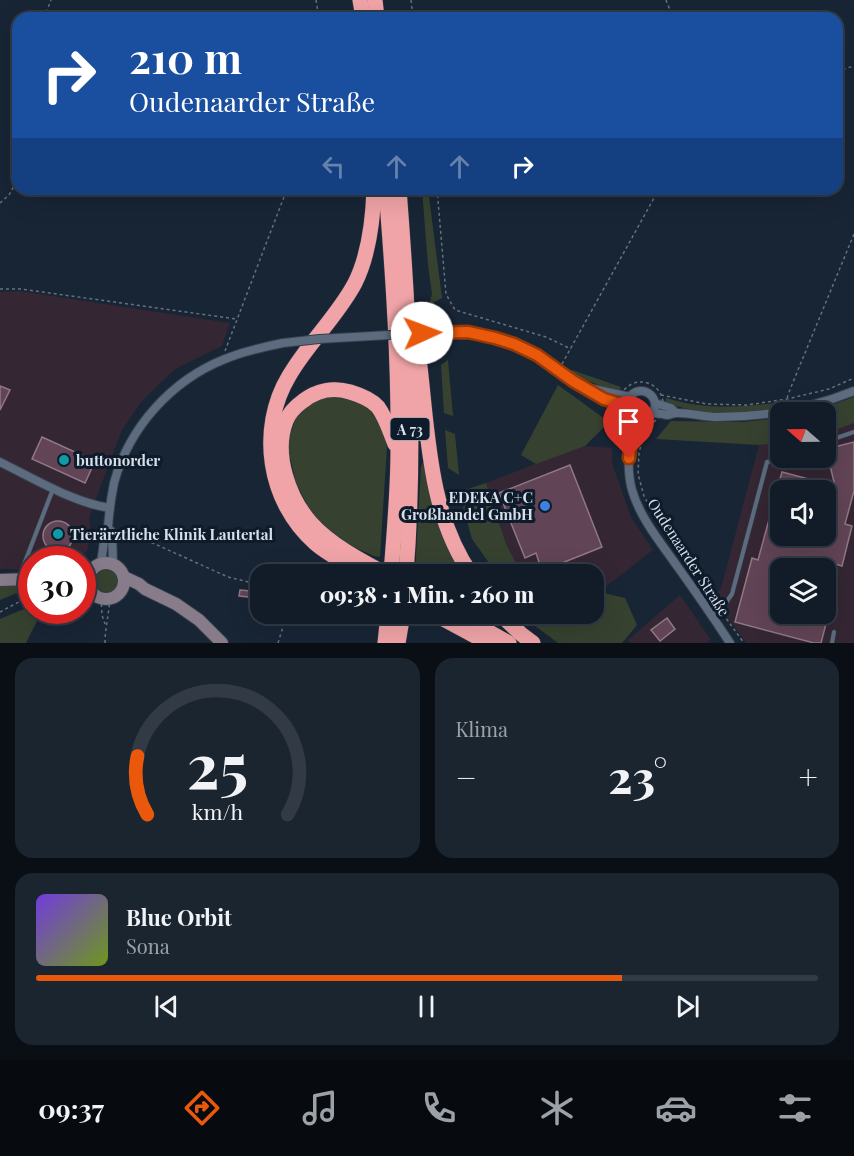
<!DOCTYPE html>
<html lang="de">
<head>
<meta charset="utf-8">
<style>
  body { margin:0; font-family:"Playfair Display",serif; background:#1b2530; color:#f1f3f6; height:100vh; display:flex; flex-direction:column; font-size:22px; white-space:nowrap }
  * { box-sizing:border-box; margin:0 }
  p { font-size:20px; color:#9ca1a8 }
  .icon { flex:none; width:33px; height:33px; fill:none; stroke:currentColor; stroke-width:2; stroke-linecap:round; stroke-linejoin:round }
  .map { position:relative; height:643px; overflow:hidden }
  .drawer { display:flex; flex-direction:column; gap:15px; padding:15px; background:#0a0f16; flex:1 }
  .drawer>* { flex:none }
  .banner { position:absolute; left:12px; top:12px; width:831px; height:183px; border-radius:18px; box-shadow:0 6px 24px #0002,0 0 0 2px #313a45; background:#1a4fa0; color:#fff; overflow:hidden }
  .needle { width:39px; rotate:290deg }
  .controls { position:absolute; left:770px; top:402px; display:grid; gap:12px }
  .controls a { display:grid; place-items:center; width:66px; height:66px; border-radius:12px; background:#121c28; box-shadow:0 6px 24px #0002,0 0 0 2px #313a45; font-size:30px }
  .speed { position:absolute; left:18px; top:546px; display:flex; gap:12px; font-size:30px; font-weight:700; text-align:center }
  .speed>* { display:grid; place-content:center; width:78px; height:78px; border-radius:50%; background:#121c28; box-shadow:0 6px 24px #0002,0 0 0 2px #313a45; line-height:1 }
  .speed .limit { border:9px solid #d22; background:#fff; color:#111 }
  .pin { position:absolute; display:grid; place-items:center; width:51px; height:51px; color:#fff; margin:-62px -26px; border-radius:50% 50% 50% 0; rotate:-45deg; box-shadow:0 0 6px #0007 }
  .pin .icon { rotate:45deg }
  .me { position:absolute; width:66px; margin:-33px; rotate:88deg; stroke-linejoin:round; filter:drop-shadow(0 0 4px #0008) }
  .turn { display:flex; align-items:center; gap:21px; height:126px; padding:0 18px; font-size:27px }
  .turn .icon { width:78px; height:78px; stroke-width:2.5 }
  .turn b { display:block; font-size:42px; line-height:51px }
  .lanes { display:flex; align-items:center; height:57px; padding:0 18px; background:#0003; justify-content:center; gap:30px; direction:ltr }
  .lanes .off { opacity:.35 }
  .big { font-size:45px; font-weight:800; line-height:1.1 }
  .drawer .widget { flex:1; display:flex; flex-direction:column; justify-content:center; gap:9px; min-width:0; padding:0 21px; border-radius:18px; background:#1b2530 }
  .drawer .dial { align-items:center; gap:0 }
  .dial svg { height:156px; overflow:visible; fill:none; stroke:#313a45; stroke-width:7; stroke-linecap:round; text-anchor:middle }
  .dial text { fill:#f1f3f6; stroke:none }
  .song { display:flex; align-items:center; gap:18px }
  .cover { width:72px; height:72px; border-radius:9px; background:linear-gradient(135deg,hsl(260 70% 55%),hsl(80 70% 35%)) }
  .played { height:6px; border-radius:3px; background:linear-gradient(90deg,#ea580c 75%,#313a45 75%) }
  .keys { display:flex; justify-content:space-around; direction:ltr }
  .heat { display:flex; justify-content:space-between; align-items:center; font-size:33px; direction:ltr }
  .drawer .tiles { flex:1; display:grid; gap:15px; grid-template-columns:1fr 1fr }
  .widget:last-child { grid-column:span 2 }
  .trip { position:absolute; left:250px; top:564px; width:354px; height:60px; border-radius:18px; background:#121c28; box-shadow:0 6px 24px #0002,0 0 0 2px #313a45; font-weight:800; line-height:60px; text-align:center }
  .menu { display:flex; height:96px; justify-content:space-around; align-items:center; background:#070b10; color:#9ca1a8 }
  .menu .icon { width:42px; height:42px }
  .menu .active { color:#ea580c }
  .menu b { font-size:27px; color:#f1f3f6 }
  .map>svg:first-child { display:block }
  .commercial { fill:#342633; fill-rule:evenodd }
  .green { fill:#36422f }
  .building { fill:#614455; stroke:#907885; stroke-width:1.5; fill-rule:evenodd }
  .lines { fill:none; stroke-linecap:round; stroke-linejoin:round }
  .lane-casing { stroke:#36404d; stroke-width:5 }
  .street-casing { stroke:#36404d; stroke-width:10 }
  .secondary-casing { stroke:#36404d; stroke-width:14 }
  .highway-casing { stroke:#36404d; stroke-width:16 }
  .path { stroke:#65717f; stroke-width:1.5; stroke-dasharray:3 3; stroke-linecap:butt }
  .lane { stroke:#5c6b7e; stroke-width:4 }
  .street { stroke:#5c6b7e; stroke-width:8 }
  .secondary { stroke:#887c8a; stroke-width:12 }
  .highway { stroke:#f0a4a7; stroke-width:15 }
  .street-bridge-casing { stroke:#36404d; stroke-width:10; stroke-linecap:butt }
  .street-bridge { stroke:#5c6b7e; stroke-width:8 }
  .route-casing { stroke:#983908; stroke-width:15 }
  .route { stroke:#ea580c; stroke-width:10 }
  .culture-dot { fill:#0f9aa8; stroke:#0e1b2a; stroke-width:2 }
  .shop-dot { fill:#3f7fe0; stroke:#0e1b2a; stroke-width:2 }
  .labels { text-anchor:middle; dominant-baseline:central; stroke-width:6; stroke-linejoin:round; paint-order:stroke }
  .shield { fill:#0e1b2a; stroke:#9aa4b0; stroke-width:1.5 }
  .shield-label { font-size:14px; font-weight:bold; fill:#d6dfea }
  .poi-label { font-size:15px; font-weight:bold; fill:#d6dfea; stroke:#0e1b2a; text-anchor:start }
  .street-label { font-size:15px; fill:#d6dfea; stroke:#0e1b2a }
</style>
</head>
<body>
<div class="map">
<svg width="854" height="643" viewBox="0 0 854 643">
  <rect width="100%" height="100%" fill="#182535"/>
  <g class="commercial">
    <path d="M19,291L230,323L222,346L175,369L141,402L122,430L89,517L91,533L87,551L78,559L32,560L31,570L0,569V292Z"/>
    <path d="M854,423V643H746L713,597L721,588L759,445L780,443V458H825V434ZM780,490H825V536H780ZM780,568H825V614H780Z"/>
    <path d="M585,446L612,448V463L631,517L653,550L594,596V574H522L506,544L486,483L563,453Z"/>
    <path d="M680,595L711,640L707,643H630L628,640Z"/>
  </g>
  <g class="green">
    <path d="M422,189H428L442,298L429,305L432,294L428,265Z"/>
    <path d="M448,360L453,416L444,413L441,365Z"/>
    <path d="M572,370L621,387L619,392C601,386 584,380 567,371Z"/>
    <path d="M558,385L609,422L585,446L536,464L521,455Z"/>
    <path d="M325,393L363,400L380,420L387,446L380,557L374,556L343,542L312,514L296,483L287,444L298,412Z"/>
    <path d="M854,397V423L825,434V412H812Z"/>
    <path d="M666,398C677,401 688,404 699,405C728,409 757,405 785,402V405L780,408L723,414L702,412L666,404Z"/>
    <path d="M780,418V443L759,445L656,439L671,421L743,422Z"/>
    <path d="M445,430L455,434L459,475L448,468Z"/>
    <path d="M423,462L427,472L464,574H415L421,467Z"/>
    <path d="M486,483L506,544L522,574H497L472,539L459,492Z"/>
    <circle cx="106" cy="581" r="14"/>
    <path d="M0,585L31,586V587L0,600Z"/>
    <path d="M599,592L625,598L637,625L622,643H558L530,622L524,614H594V596Z"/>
    <path d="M31,606L32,610L42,611L26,643H0V619Z"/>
  </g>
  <g class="building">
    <path d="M0,386L10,390L0,410Z"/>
    <path d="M42,437L95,461L85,483L32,459Z"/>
    <path d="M854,442V491L845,524L852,526L842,566L835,564L827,594H825V568H780V614H825V595L833,597L821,643H814L735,622L752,558L758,560L782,472L835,486L826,449ZM780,490H825V536H780Z"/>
    <path d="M570,465L602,547L542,571L536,553L525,558L499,493Z"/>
    <circle cx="58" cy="536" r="15"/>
    <path d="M240,590L260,592L259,598L239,596Z"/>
    <path d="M667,618L675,629L660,641L651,630Z"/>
  </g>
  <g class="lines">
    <g class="lane-casing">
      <g id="lane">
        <path d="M825,442L854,432"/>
        <path d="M23,567L53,489"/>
        <path d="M713,614L725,604L732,594L767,462L781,458"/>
        <path d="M832,643L834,632"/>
      </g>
    </g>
    <g class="street-casing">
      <g id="street">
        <path d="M442,332H468L495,338L514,344L537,355L573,381L604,399L627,406"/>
        <path d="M594,389L630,397"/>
        <circle cx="641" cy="405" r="14"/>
        <path d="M655,403L671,408L676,413"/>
        <path d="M653,413C657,413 662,414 667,415C670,415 673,413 676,413C687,412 705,417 717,417C765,417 810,409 854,391"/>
        <path d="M633,417C629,438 626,469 632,490C640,518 661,543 677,566C695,591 713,617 730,643"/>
        <path d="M632,445L641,419"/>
        <path d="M0,462C33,478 74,503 110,508"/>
        <path d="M108,528L112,532L113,564"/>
        <path d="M101,563L105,534L108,528C109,513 111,498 114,483C129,427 172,380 225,359C244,351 263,347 283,343"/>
      </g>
    </g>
    <g class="secondary-casing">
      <g id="secondary">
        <circle cx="106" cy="581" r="18"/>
        <path d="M124,577L139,584L145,589L176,604L199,620L222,643"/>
        <path d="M0,580L32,579"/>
      </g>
    </g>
    <g class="highway-casing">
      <g id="highway">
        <path d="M360,0L363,18"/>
        <path d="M375,0L377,18"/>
        <path d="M386,189C393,276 399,363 398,451C398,492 394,533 391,574"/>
        <path d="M399,189C409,317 416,446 406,574"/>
        <path d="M419,358C428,431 428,512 471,574"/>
        <path d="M366,574C349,565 330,556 315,543C268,502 257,429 289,376C308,343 337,317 355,283C369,255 373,220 374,189"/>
        <path d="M386,574C360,560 331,545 311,523C289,498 273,454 286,421C289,413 296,406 303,401C317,390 334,387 350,392C360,395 371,399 378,407C386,418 390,432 395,444"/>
        <path d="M434,614L488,643"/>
        <path d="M457,614L509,643"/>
        <path d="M500,614L521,634L533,643"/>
        <path d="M385,643L388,614"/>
        <path d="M398,643L403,614"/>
      </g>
    </g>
    <g class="path">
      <path d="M316,0L319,18"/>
      <path d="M411,0L413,18"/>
      <path d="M666,0L673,18"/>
      <path d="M44,18L51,0"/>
      <path d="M837,71L854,66"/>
      <path d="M437,189L446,294L455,310L546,337L571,349"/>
      <path d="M0,203L9,195L14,186L18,115"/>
      <path d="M0,289H21L236,319"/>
      <path d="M225,351L287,189"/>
      <path d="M562,364L659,189"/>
      <circle cx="641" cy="404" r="22"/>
      <path d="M661,395L707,404L747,405L787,399L829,389L854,378"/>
      <path d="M787,398L791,387L854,234"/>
      <path d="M612,434L622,431"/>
      <path d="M642,441L639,453L638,474L644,496L657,520L716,605"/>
      <path d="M146,540L228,577L261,585"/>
      <path d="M101,598L102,615L105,624"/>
      <path d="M0,612L32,595"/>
      <path d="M723,614L744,643"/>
      <path d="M105,643C105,628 109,614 110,598"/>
      <path d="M278,643L287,614"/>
    </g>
    <use href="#lane" class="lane"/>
    <use href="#street" class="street"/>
    <use href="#secondary" class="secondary"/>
    <use href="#highway" class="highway"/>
    <g class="street-bridge-casing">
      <path id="street-bridge" d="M283,343L319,339L442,332"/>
    </g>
    <use href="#street-bridge" class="street-bridge"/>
  </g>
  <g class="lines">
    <g class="route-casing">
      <path id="route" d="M422,333L468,332L495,338L514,344L537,355L573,381L604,399L627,406L630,414L633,417L630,433V448L629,458"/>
    </g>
    <use href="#route" class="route"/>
  </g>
  <g class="culture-dot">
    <circle cx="64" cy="460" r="6"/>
    <circle cx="58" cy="534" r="6"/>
  </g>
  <circle class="shop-dot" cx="545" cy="506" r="6"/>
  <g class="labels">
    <rect class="shield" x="390.5" y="418" width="39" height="22" rx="4.5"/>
    <g class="shield-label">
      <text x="410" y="429">A 73</text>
    </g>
    <g class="poi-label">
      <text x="76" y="460">buttonorder</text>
      <text x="533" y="497" text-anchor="end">EDEKA C+C<tspan x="533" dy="17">Großhandel GmbH</tspan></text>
      <text x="70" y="534">Tierärztliche Klinik Lautertal</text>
    </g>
    <g class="street-label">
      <text transform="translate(689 557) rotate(57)">Oudenaarder Straße</text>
    </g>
  </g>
</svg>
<div class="controls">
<a><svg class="needle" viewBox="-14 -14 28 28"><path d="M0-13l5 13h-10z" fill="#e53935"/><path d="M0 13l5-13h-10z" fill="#9ca1a8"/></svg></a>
<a><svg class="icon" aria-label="sound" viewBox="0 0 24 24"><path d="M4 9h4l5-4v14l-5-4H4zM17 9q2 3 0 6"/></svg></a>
<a><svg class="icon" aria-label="layers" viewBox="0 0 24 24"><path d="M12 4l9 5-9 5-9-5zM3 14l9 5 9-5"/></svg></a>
</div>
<div class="speed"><div class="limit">30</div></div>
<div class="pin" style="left:629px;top:458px;background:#d93025"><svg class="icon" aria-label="arrive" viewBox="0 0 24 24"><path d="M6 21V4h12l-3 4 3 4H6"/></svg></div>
<svg class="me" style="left:422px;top:333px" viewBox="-20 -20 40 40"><circle r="19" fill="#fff"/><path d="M0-13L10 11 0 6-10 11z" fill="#ea580c"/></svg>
<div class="trip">09:38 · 1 Min. · 260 m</div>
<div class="banner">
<div class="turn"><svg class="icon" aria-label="right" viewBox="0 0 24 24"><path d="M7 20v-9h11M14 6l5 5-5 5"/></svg><div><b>210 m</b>Oudenaarder Straße</div></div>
<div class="lanes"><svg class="icon off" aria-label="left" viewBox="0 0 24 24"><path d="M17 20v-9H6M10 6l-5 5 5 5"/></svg><svg class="icon off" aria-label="ahead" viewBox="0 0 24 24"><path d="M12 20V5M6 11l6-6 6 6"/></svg><svg class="icon off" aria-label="ahead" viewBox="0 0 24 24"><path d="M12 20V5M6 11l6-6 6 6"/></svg><svg class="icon" aria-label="right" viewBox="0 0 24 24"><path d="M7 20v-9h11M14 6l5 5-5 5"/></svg></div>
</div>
</div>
<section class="drawer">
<div class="tiles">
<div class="widget dial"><svg viewBox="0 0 100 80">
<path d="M14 69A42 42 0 1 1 86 69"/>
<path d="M14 69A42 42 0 0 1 9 39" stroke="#ea580c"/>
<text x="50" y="56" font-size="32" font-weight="700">25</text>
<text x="50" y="72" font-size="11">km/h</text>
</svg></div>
<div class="widget"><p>Klima</p>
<div class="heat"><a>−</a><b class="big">23°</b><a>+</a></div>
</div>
<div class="widget">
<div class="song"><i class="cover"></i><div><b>Blue Orbit</b><p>Sona</p></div></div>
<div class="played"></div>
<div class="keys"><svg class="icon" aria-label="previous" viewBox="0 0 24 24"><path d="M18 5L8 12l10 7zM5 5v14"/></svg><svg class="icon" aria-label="pause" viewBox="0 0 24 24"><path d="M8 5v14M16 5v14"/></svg><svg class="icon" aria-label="next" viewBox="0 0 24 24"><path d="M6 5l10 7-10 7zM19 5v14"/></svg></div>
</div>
</div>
</section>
<nav class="menu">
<b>09:37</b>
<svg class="icon active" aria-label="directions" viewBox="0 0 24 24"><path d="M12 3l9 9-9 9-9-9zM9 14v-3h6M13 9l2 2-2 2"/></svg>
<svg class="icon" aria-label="music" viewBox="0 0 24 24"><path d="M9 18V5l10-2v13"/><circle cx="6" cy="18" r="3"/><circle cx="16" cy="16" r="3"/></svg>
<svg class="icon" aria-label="phone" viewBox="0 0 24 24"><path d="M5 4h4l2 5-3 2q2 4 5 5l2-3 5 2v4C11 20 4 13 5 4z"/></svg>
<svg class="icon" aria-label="climate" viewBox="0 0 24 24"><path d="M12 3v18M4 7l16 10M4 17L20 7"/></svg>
<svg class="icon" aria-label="car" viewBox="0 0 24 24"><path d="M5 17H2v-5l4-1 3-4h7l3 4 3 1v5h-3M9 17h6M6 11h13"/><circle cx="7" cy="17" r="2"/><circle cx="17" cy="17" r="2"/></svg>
<svg class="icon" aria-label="filters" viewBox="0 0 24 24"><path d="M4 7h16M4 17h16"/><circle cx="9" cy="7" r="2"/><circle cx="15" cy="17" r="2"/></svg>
</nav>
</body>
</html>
